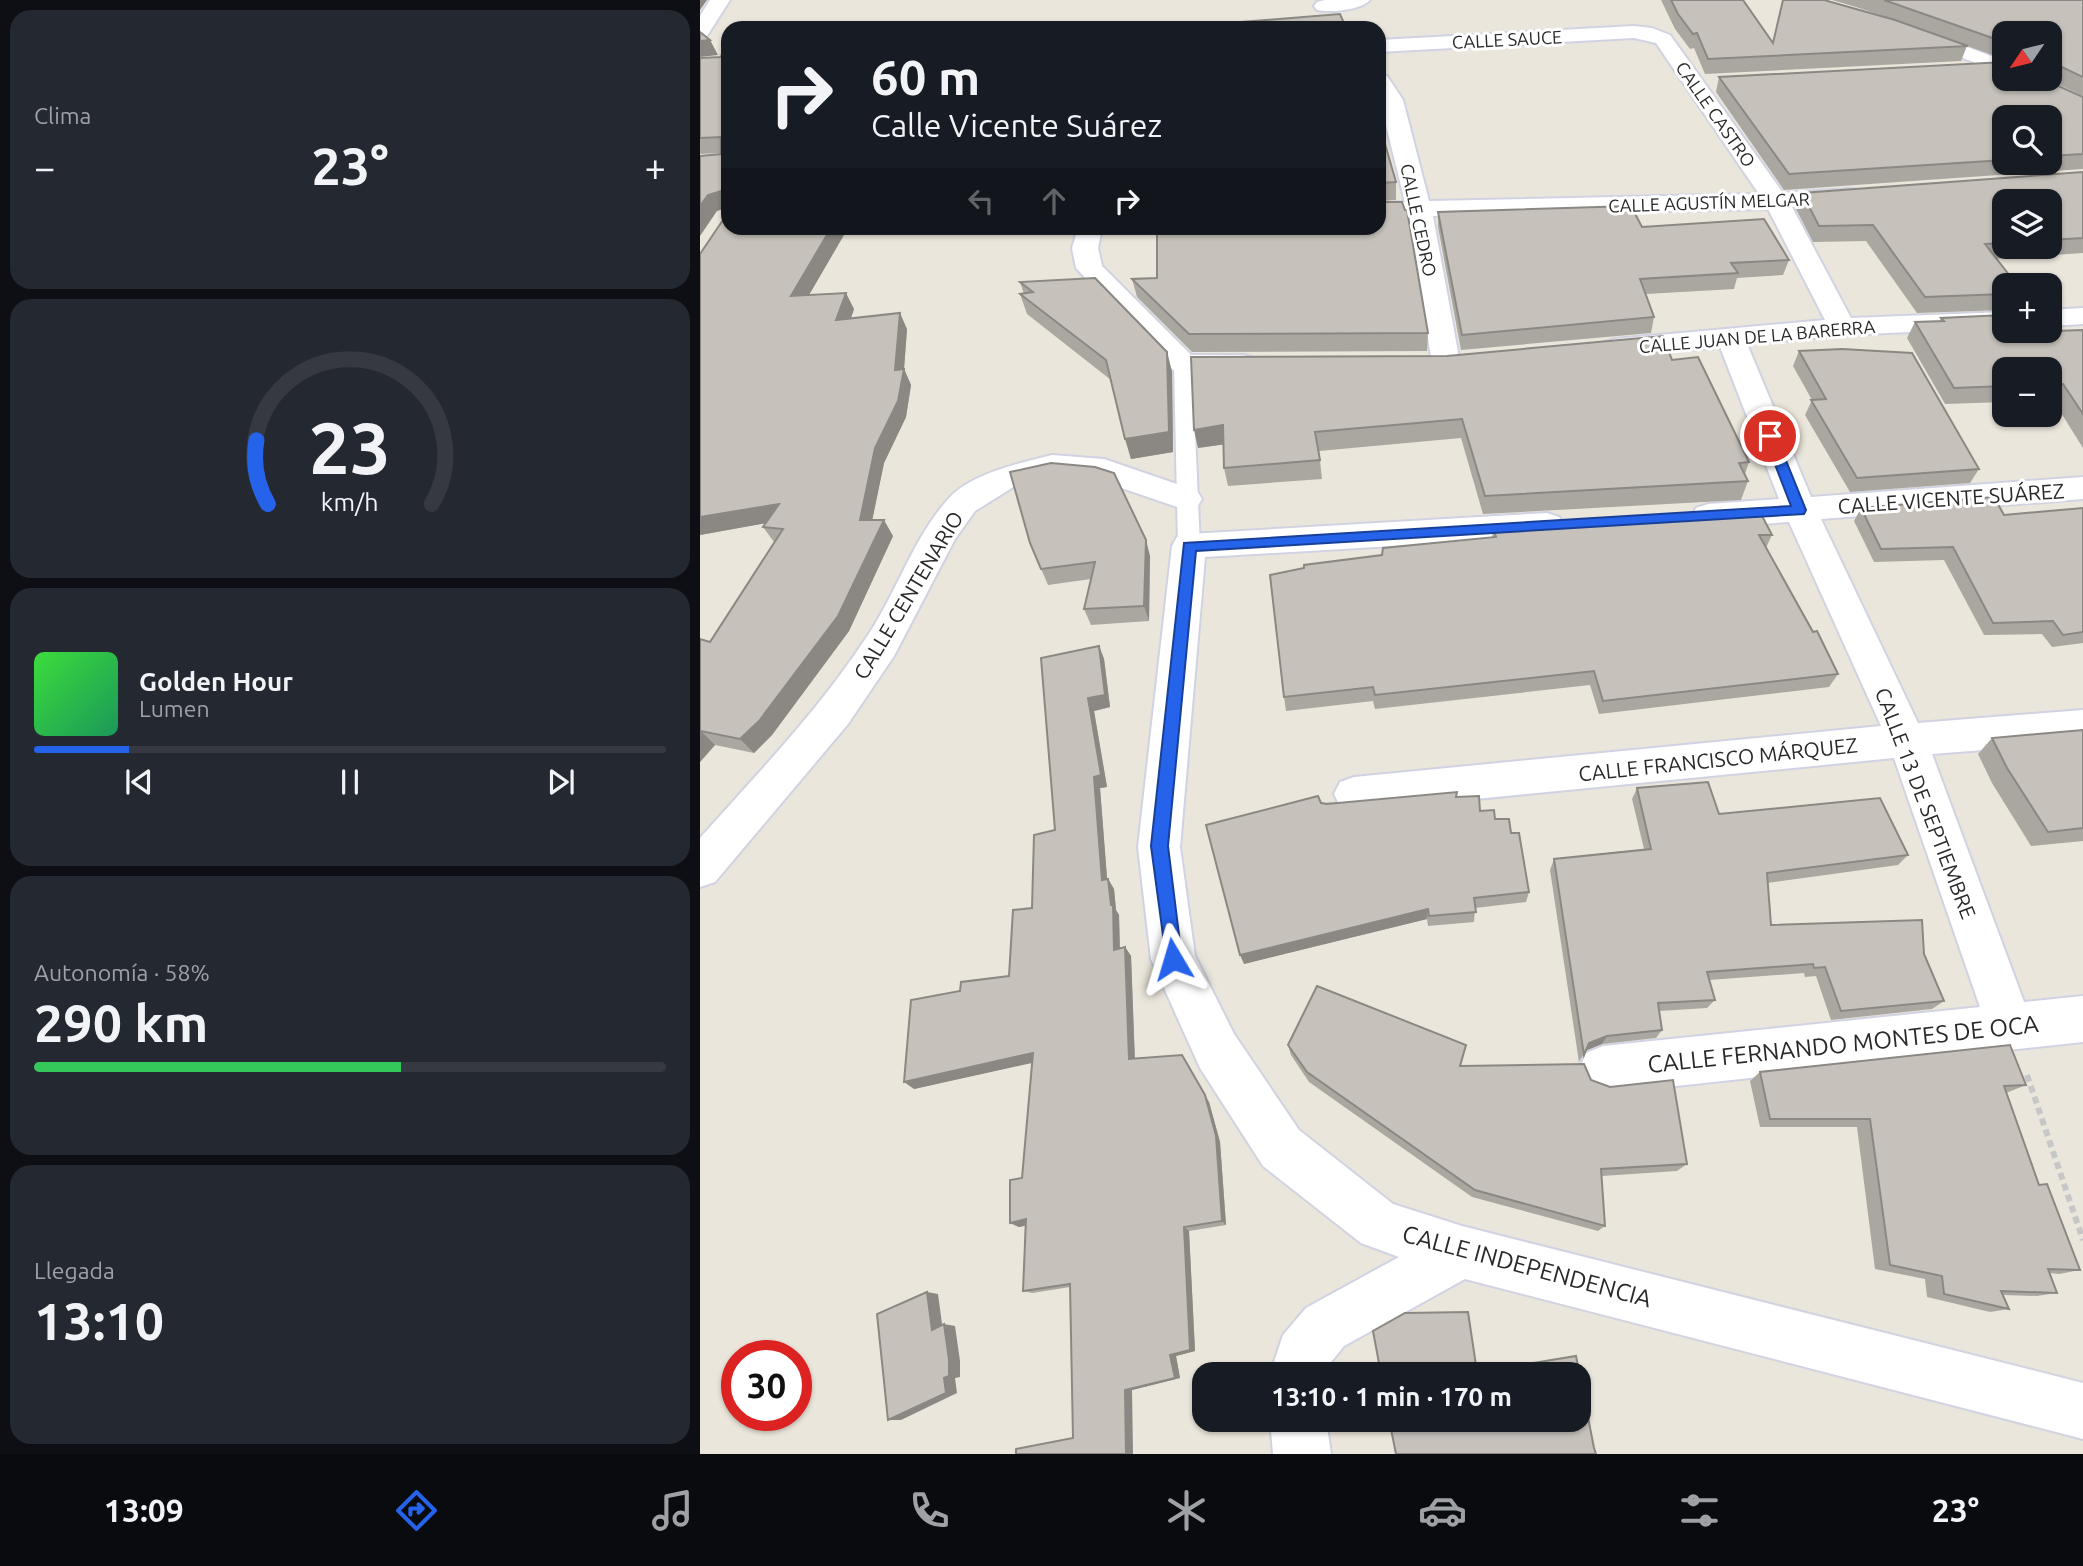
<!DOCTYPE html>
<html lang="es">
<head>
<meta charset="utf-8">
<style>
  body { margin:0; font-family:Ubuntu,sans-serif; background:#242831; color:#f1f3f6; height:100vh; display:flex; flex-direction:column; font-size:26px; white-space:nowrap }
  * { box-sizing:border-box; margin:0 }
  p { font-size:23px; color:#9ea1a6 }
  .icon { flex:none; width:38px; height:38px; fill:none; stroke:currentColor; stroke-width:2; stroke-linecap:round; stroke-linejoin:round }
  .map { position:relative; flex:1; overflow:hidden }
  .side { display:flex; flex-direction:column; gap:10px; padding:10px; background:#0d0f14; width:700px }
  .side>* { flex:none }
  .hud { position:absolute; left:21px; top:21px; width:665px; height:214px; border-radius:21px; box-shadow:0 2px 5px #0004; background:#171b24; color:#f1f3f6; overflow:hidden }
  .needle { width:46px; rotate:235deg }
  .tools { position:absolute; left:1292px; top:21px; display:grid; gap:14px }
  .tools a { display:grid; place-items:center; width:70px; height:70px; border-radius:14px; background:#171b24; box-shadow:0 2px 5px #0004; font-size:35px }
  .speed { position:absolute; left:21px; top:1340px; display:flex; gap:14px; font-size:35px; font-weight:700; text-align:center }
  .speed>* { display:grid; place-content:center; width:91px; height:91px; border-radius:50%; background:#171b24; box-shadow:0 2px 5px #0004; line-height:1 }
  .speed .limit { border:10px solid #d22; background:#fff; color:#111 }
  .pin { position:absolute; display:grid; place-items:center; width:60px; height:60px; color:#fff; margin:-30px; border:4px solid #fff; border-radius:50%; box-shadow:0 2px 7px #0007 }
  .me { position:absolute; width:77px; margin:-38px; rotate:353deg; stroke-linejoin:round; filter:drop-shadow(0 0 5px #0008) }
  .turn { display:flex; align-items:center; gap:24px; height:147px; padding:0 35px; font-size:32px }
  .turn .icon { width:91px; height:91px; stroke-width:2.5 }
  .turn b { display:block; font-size:49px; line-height:60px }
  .lanes { display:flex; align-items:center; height:66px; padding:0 35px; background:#0003; justify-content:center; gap:35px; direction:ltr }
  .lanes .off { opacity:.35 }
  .big { font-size:52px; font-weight:600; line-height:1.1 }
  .side .card { flex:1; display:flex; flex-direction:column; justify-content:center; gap:10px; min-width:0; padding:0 24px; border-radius:21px; background:#242831 }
  .side .dial { align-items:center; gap:0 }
  .dial svg { height:182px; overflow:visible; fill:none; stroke:#363941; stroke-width:7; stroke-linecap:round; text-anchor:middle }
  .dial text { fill:#f1f3f6; stroke:none }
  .song { display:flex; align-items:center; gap:21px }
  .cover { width:84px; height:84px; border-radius:10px; background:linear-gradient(135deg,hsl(120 70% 55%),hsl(150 70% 35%)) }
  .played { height:7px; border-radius:4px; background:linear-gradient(90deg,#2563eb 15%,#363941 15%) }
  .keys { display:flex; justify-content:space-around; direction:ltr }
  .heat { display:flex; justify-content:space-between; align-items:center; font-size:38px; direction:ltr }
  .charge { height:10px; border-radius:5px; background:linear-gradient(90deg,#34c759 58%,#363941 0) }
  .trip { position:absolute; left:492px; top:1362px; width:399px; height:70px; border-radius:21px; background:#171b24; box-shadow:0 2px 5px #0004; font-weight:600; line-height:70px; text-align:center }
  .menu { display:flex; height:112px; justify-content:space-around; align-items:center; background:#090b0e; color:#9ea1a6 }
  .menu .icon { width:49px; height:49px }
  .menu .current { color:#2563eb }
  .menu b { font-size:32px; color:#f1f3f6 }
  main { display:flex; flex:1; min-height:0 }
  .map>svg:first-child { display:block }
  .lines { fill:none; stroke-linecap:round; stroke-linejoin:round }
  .lane-casing { stroke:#d1d2e2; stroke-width:4 }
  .street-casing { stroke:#d1d2e2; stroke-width:4 }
  .path { stroke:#c7c7c7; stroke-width:6; stroke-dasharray:7 4.5; stroke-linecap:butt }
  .lane { fill:#fff; fill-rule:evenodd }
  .street { fill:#fff; fill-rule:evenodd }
  .wall { fill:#aaa7a1; fill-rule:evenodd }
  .shaded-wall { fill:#8b8883 }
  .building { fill:#c6c2bb; stroke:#8b8883; stroke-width:2 }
  .route { fill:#2563eb; stroke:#184099; stroke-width:2 }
  .labels { text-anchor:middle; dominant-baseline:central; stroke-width:6; stroke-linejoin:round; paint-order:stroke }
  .far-street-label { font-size:18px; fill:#292929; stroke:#fff }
  .street-label { font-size:21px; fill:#292929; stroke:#fff }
  .near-street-label { font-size:24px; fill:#292929; stroke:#fff }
</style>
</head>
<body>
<main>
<section class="side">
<div class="card"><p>Clima</p>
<div class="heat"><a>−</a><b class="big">23°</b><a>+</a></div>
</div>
<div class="card dial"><svg viewBox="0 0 100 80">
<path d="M14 69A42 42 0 1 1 86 69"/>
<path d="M14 69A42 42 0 0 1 9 41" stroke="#2563eb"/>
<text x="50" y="56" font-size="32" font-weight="700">23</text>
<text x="50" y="72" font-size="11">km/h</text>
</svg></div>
<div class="card">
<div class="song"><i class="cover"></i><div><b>Golden Hour</b><p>Lumen</p></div></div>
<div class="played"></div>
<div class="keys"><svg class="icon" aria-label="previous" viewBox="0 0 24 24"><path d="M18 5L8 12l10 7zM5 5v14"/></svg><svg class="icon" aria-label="pause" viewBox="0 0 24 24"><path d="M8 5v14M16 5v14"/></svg><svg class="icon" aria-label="next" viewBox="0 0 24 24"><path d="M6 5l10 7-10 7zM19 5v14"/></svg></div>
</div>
<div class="card"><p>Autonomía · 58%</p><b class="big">290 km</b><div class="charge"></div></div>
<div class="card"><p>Llegada</p><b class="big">13:10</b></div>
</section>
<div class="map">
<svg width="1383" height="1454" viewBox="0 0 1383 1454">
  <rect width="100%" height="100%" fill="#ebe6db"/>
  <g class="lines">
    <g class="lane-casing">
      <path id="lane" d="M483,358L492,364L500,546L497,552L489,554L481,552L478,546L474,364Z"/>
    </g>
    <g class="street-casing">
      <g id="street">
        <path d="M10,0H30L7,36L0,38V16Z"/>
        <path d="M625,0H670C661,10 630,13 617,10L614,6L617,2Z"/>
        <path d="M934,26L952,28L970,35L1083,193L1151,189L1160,191L1163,196L1160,201L1151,203L1092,207L1151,318L1304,312V328L1142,335L1047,344L1111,497L1383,477V499L1121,519L1218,723L1383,710V742L1232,754L1324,1002L1383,996V1042L903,1094L886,1087L879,1070L886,1053L903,1046L1280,1007L1194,758L654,811L640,806L634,794L640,782L654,777L1181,726L1089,522L1008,528L996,524L992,516L996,508L1008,504L1079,499L1020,347L915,357L905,354L901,348L905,342L915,339L1125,320L1068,209L733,216L760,363L756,369L746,372L736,369L732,363L708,217H679V203L705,202L679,97V75L687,76L703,100L729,201L1059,194L956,43L934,38L679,52V40Z"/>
        <path d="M1218,28L1304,61V74L1211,38L1208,34L1211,30Z"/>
        <path d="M378,228H402L398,248L402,266L491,355H544L554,358L558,364L554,370C531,376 496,376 473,370L376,268L372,248Z"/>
        <path d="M1383,308V324L1349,326V310Z"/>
        <path d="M352,455L404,459L497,491L502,499L497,507L486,510L401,481L352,477L315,486L275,511L255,539L194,656L148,724L15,882L0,887V838C58,773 118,711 166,638C197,593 213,537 250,497C273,473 321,463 352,455Z"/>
        <path d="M847,513L859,517L864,525L859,533L847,537L505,557L480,847L495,956L534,1034L599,1130L693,1204L762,1226L1383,1383V1439L765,1279L644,1346L627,1367L626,1374H570L583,1335L606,1308L699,1257L661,1243L563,1166L500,1068L451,959L438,847L472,546L477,537L489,534Z"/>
        <path d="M570,1419H626L631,1454H573Z"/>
      </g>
    </g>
    <path class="path" d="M1327,1075L1383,1240"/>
    <use href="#lane" class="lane"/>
    <use href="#street" class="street"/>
  </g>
  <g class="wall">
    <path d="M961,0H1043L1073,43L1083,0H1124L1186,17L1156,7L1132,0H1383V96L1347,79H1349V33H1304V59L1267,46L1261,61L1005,74L994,48L990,49L975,29Z"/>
    <path d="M21,57L28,228H216L215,230L148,228L109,295L154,309L151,319L207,329L204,369L211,385L206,417L184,463L172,520L193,536L149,631L72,735L54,753L15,745L0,762V639L10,642L74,542L63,527L66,523L0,535V254L25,216L22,209L17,211L21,153L0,154V58Z"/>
    <path d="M1019,77L1383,97V169L1084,190L1016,92ZM1304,117H1349V163H1304Z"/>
    <path d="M679,123L696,182V200L679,201Z"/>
    <path d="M1383,172V253L1296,259L1304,285V310L1217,313L1166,241L1113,242L1096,209L1102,193ZM1304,201H1349V247H1304Z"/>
    <path d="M738,212L942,227L1089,260L1083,275L1037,278L1034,289L946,294L954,317L951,333L761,350L738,227Z"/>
    <path d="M402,228H679L728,333L727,351L492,352L437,297L432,279L457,278V235L403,234Z"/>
    <path d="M320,282L467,352L472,372L473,452L431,459L411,380L327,314L320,294H324Z"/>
    <path d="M1241,318L1353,331L1383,330V448L1353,400H1349V369H1304V402L1245,404L1207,338L1215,322H1239Z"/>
    <path d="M1099,351L1279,469L1270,483L1150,492L1105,415L1112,400L1093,366Z"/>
    <path d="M972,360L1049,462L1045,474L1048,481L1041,500L783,514L761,438L619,451L622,479L528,486L524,468V444L498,448Z"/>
    <path d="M1161,508L1304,515L1383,508V643L1352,647L1342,634L1284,635L1244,560L1174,562L1154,521Z"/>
    <path d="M793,528L1072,535L1066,548L1138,674L1129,687L899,714L890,685L675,709L673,701L586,711L584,697L682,555L792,538Z"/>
    <path d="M330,543L450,556L449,621L391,625L384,609L391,579L348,585Z"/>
    <path d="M399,646L404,659L410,707L394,711L407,787L400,788L407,879H408L414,889L416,910L419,915L420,949L425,947L431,956L435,1059L509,1102L520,1142L526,1225L489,1231L495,1351L476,1356L480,1378L432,1390L373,1438L370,1287L332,1293L323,1291L325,1226L319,1227L310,1223L322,1178L332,1062L214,1089L260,991L309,976L332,908L355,830Z"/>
    <path d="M1383,730V841L1331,846L1292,783L1278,754L1292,738Z"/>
    <path d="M937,788L1019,814L1208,855L1198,865L1067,883L1071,925L1224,954L1244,1001L1232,1009L1131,1020L1116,976L1105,977L1104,973L1009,980L1015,1000L1007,1008L959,1011L962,1030L956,1038L902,1044L886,1050L879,1062L850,870L854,859L944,849L932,799Z"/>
    <path d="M756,797L795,819L811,833L829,892L826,902L775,908L774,922L728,926L727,919L544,964L621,803Z"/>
    <path d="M588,1045H766L760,1066L891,1080L987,1164L977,1171L902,1176L905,1226L898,1231L772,1197L609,1082L591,1055Z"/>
    <path d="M1060,1072L1326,1085L1306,1093L1339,1185L1380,1270L1359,1274L1350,1273L1357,1293L1337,1296L1303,1295L1309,1309L1290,1312L1227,1297L1225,1279L1175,1269L1157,1127H1060L1050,1081Z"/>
  </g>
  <g class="shaded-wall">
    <path d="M0,0H7L0,10Z"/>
    <path d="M10,40L18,55L0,57V41Z"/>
    <path d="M21,191L28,207L17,211L0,236V206L8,195Z"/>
    <path d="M131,228H148L99,312L91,296Z"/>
    <path d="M146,293L154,309L144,336L136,320Z"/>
    <path d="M200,313L207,329L204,369L211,385L206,417L184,463L169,536L160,520L175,448L195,370Z"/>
    <path d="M467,352L472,372L473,452L431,459L425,439Z"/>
    <path d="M523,425L527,444L498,448L494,430Z"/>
    <path d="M79,504L90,519L0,535V517Z"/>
    <path d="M184,520L193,536L149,631L72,735L54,753L40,739Z"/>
    <path d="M446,540L450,556L449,621L444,606Z"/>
    <path d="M399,646L404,659L410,707L394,711L407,787L400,788L408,890L402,880L388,698Z"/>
    <path d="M1,731L15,745L0,762V732Z"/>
    <path d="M408,879L414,889L416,910L419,915L420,959L414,950Z"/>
    <path d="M728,909L727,919L544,964L540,955Z"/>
    <path d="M425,947L431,956L435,1066L429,1059Z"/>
    <path d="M907,1036L902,1044L885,1051L889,1043Z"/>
    <path d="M333,1053L341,1061L214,1089L204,1082Z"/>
    <path d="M482,1055L509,1102L520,1142L526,1225L522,1221Z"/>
    <path d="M326,1219L334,1223L319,1227L310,1223Z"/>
    <path d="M484,1227L489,1231L495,1351L476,1356L480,1378L432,1390L433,1454H426L425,1390L470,1355Z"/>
    <path d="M227,1292L238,1294L243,1331L232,1330Z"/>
    <path d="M244,1324L255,1326L260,1361V1377L255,1378L257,1393L201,1420H188L244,1378Z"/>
  </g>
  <g class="building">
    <path d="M971,0H1043L1073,43L1083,0H1124L1195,20L1268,46L1008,59L997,33L993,34L978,14Z"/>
    <path d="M1184,0H1383V77L1349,61V33H1304V42Z"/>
    <path d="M640,14L646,28H466Z"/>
    <path d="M0,32L10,40L0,41Z"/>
    <path d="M23,50L28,54V228H131L91,296L146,293L136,320L200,313L195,370L204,369L198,401L175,448L160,520H184L138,616L59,721L40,739L1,731L0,732V639L10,642L83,529L63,527L79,504L0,517V254L27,214V210H22L21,191L8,195L0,206V156L21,154V137L0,138V58L21,57Z"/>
    <path d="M1304,62V79H1343L1383,97V154L1349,156V117H1304V160L1089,174L1019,77Z"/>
    <path d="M679,123L696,182L679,183Z"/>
    <path d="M1383,172V238L1349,240V201H1304V243L1285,244L1317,285H1304V294L1225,297L1173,225L1119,226L1102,193Z"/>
    <path d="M679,202H702L705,210H707L728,333L489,334L432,279L457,278V228H679Z"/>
    <path d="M931,206L942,227L1064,219L1089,260L1031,263L1038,273L940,279L954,317L762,335L738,212Z"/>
    <path d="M395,278L467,352L469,432L425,439L406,360L320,294L333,292L320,282Z"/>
    <path d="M1304,315V331H1349V326L1353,331L1383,330V414L1363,384L1349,385V369H1304V386L1254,388L1215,322L1244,321L1241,318Z"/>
    <path d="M963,336L972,360L998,357L1049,462L1039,463L1048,481L785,496L762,419L615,432L620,460L524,468L523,425L494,430L491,357L747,356Z"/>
    <path d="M1142,349L1212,353L1279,469L1157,478L1111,400L1126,399L1099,351Z"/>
    <path d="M351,463L395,467L414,473L446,540L444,606L384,609L395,562L341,569L330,543L310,472Z"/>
    <path d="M1294,497L1304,515L1383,508V632L1363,635L1353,621L1293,623L1253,547L1181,549L1161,508Z"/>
    <path d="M1060,512L1072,535H1059L1113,632L1117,631L1138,674L903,701L894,671L675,695L673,687L584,697L570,575L604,568V565L682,555L683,548L796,537L793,528Z"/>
    <path d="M399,646L405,695L388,698L401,775L394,777L402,880L408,879L411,905H413L414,950L425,947L429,1059L482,1055L505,1095L516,1136L522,1221L484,1227L490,1350L470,1355L475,1378L425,1390L426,1454H316V1449L373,1438L370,1284L323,1291L326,1219L310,1223V1180L322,1178L333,1053L204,1082L211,1000L260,991L261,982L309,976L313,910L332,908L334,835L355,830L341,658Z"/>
    <path d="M1383,730V828L1348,832L1307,768L1292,738Z"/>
    <path d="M1008,782L1019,814L1180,798L1208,855L1067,873L1071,925L1222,920L1224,954L1244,1001L1141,1011L1125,967L1114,968L1113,964L1007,972L1015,1000L958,1003L962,1030L907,1036L889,1043L884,1055L854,859L951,849L937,788Z"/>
    <path d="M757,792L756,797L779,796L780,811L794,810L795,819H809L811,833H819L829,892L774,898L776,912L729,916L728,909L540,955L506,825L618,796L621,803L627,804Z"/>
    <path d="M617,986L766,1045L760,1066L884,1064L891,1080L910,1087L973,1080L987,1164L901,1169L905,1226L775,1190L607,1072L588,1045Z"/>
    <path d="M1310,1045L1326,1085L1304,1086L1339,1185L1347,1184L1380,1270L1348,1269L1357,1293L1301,1291L1309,1309L1244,1294L1242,1276L1190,1265L1170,1119H1070L1060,1072Z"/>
    <path d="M227,1292L232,1330L244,1324L249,1360V1376L244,1378L246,1393L188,1420L177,1314Z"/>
    <path d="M768,1312L777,1372L876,1356L894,1448L896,1454H696L689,1419H878V1374H681L673,1331L705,1313Z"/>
  </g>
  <path class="route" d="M1070,432L1076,436L1106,510L1104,514L496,551L468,846L482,959L480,965L473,968L467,965L451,846L484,543L1091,506L1064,436Z"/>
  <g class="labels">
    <g class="far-street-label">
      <text transform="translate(807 39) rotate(-3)">CALLE SAUCE</text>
      <text transform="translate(1016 114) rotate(55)">CALLE CASTRO</text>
      <text transform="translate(1009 202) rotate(-2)">CALLE AGUSTÍN MELGAR</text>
      <text transform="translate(719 220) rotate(78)">CALLE CEDRO</text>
      <text transform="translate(1057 336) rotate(-5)">CALLE JUAN DE LA BARERRA</text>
    </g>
    <g class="street-label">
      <text transform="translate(1251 498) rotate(-4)">CALLE VICENTE SUÁREZ</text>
      <text transform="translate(208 595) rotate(-59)">CALLE CENTENARIO</text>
      <text transform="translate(1018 759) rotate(-6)">CALLE FRANCISCO MÁRQUEZ</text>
      <text transform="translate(1226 803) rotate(69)">CALLE 13 DE SEPTIEMBRE</text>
    </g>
    <g class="near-street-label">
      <text transform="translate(1143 1044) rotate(-6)">CALLE FERNANDO MONTES DE OCA</text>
      <text transform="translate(827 1266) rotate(15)">CALLE INDEPENDENCIA</text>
    </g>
  </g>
</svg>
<div class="tools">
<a><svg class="needle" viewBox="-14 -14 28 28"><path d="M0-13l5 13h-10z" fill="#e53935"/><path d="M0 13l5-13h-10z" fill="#9ea1a6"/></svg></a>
<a><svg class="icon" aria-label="search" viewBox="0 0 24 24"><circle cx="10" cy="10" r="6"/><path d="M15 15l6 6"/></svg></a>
<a><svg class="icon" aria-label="layers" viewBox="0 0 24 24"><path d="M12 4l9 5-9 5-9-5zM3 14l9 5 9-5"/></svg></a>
<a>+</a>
<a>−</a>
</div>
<div class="speed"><div class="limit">30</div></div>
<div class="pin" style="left:1070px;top:436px;background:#d93025"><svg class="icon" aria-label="arrive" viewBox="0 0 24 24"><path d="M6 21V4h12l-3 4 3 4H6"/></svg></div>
<svg class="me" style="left:473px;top:959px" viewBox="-20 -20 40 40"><path d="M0-17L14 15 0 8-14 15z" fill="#2563eb" stroke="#fff" stroke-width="4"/></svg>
<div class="trip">13:10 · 1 min · 170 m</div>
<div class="hud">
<div class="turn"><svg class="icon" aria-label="right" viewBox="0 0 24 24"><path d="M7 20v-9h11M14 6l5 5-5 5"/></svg><div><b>60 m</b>Calle Vicente Suárez</div></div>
<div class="lanes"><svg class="icon off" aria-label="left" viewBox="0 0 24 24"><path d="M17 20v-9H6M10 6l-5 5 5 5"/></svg><svg class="icon off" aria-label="ahead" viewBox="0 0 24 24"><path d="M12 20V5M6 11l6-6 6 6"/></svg><svg class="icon" aria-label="right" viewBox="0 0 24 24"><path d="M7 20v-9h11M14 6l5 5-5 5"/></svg></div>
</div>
</div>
</main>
<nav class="menu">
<b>13:09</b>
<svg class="icon current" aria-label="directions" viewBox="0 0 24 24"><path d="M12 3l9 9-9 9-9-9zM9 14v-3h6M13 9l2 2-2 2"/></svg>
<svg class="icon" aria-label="music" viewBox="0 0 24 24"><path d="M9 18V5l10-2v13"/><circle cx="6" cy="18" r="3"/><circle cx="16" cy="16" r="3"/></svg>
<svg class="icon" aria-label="phone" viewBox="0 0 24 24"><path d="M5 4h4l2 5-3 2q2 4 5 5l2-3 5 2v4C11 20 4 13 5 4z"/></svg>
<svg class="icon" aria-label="climate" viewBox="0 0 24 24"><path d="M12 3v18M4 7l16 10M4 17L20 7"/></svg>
<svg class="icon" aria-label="car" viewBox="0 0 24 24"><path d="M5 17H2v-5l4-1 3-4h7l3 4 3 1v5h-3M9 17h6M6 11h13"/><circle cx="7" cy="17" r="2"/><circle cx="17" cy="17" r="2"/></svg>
<svg class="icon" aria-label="filters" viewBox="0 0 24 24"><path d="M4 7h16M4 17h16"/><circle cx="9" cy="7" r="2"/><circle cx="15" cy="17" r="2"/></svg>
<b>23°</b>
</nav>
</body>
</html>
